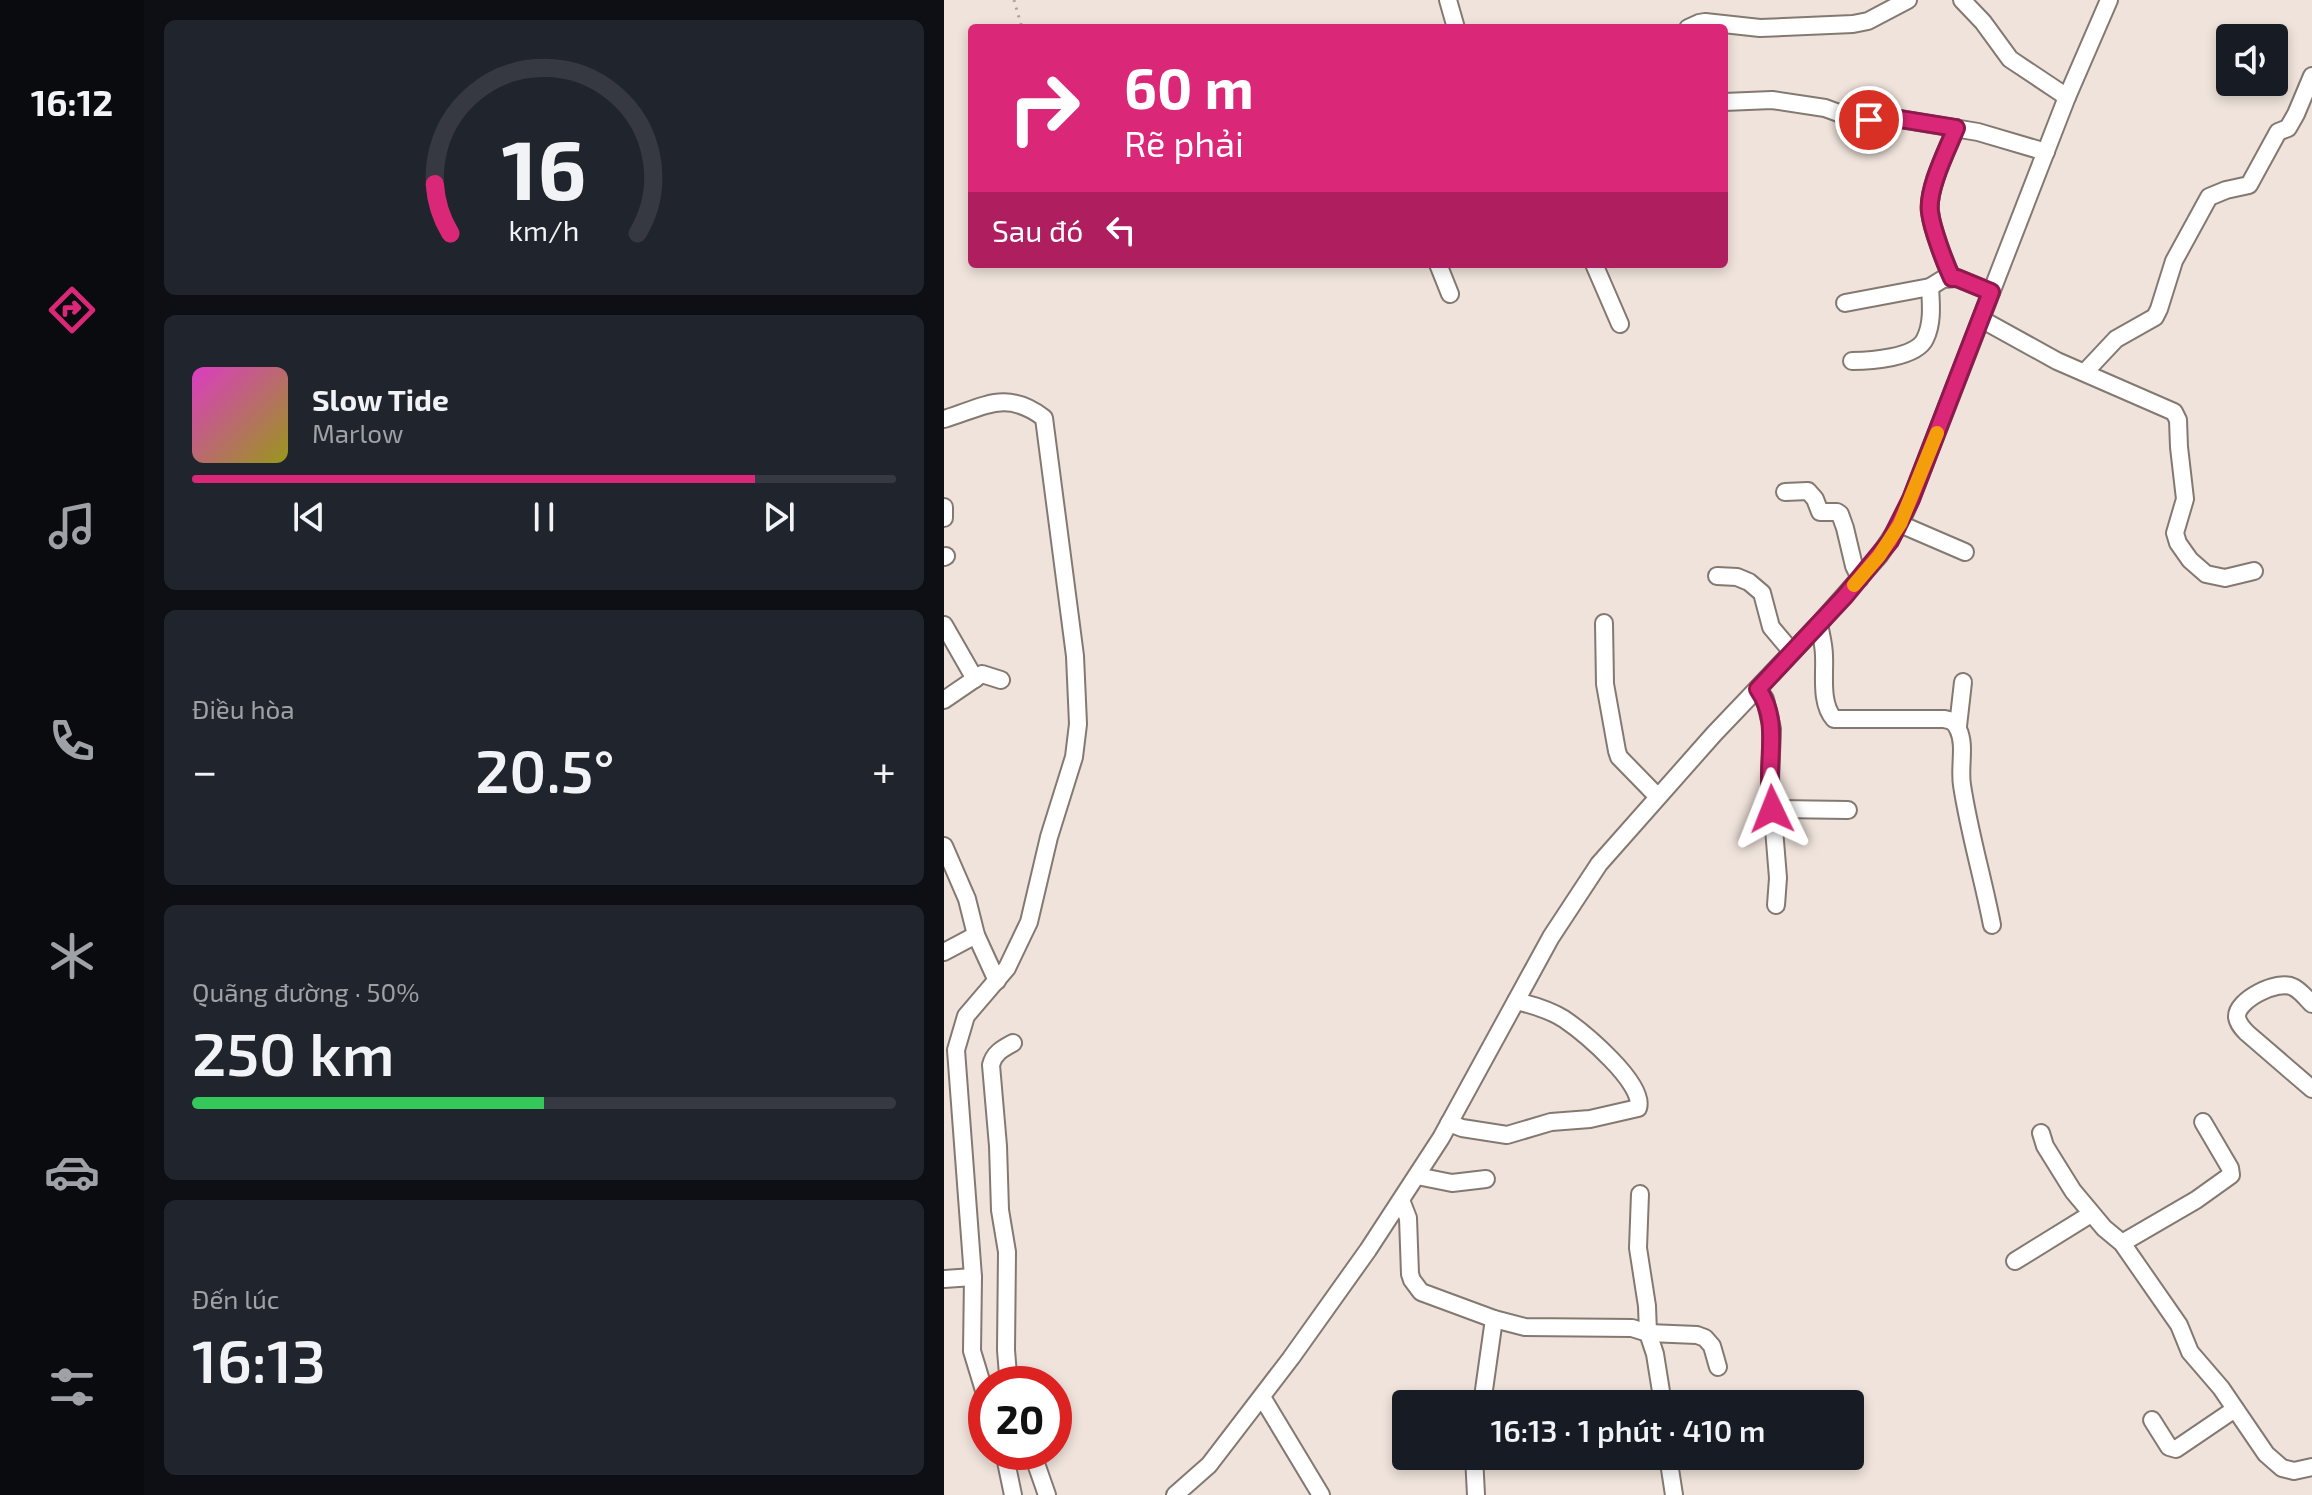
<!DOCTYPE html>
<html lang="vi">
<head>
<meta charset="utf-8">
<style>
  body { margin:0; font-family:"Exo 2",sans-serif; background:#20242c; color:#f1f3f6; height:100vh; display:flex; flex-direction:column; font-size:30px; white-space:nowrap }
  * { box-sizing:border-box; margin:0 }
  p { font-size:26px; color:#9ea1a6 }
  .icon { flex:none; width:44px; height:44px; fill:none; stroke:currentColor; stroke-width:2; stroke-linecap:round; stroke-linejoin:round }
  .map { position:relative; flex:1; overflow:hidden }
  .drawer { display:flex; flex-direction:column; gap:20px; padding:20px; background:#0d0f14; width:800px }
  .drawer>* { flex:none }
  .top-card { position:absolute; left:24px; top:24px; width:760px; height:244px; border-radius:8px; box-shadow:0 4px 12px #0003; background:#db2777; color:#fff; overflow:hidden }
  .controls { position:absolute; left:1272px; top:24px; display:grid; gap:16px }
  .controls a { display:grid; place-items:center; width:72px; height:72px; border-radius:8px; background:#171b24; box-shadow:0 4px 12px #0003; font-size:40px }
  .speed { position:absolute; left:24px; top:1366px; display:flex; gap:16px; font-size:40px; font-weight:700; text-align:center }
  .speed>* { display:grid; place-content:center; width:104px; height:104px; border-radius:50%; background:#171b24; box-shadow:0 4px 12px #0003; line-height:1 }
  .speed .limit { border:12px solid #d22; background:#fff; color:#111 }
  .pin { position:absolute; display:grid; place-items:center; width:68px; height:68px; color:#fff; margin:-34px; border:4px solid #fff; border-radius:50%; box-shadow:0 2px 8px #0007 }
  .me { position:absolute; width:88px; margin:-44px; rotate:358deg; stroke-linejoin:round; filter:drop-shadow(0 0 6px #0008) }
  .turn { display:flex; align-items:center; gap:28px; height:168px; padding:0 24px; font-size:36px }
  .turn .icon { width:104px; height:104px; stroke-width:2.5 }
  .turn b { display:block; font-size:56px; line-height:68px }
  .then { display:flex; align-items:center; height:76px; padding:0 24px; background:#0003; gap:16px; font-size:30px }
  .big { font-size:60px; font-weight:600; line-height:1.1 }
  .drawer .tile { flex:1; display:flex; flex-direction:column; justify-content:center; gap:12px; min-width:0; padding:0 28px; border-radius:12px; background:#20242c }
  .drawer .dial { align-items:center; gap:0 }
  .dial svg { height:208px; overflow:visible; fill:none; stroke:#363941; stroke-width:7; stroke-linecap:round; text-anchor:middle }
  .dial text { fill:#f1f3f6; stroke:none }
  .song { display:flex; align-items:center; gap:24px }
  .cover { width:96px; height:96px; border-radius:12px; background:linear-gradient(135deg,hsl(310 70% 55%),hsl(60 70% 35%)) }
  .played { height:8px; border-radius:4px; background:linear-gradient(90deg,#db2777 80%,#363941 80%) }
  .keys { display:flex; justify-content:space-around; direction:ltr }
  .heat { display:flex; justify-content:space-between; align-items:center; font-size:44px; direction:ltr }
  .charge { height:12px; border-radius:6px; background:linear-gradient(90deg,#34c759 50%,#363941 0) }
  .trip { position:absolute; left:448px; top:1390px; width:472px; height:80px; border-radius:8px; background:#171b24; box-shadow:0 4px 12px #0003; font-weight:600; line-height:80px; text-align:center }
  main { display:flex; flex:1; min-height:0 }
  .tabs { display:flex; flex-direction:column; width:144px; justify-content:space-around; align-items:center; background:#090b0e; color:#9ea1a6 }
  .tabs .icon { width:56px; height:56px }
  .tabs .current { color:#db2777 }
  .tabs b { font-size:36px; color:#f1f3f6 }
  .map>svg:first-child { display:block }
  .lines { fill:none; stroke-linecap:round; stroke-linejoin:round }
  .minor-casing { stroke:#837971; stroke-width:20 }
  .path { stroke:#aba29b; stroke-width:3; stroke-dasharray:2 6; stroke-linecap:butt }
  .minor { stroke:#fff; stroke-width:16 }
  .route-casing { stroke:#8e194d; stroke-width:20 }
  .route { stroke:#db2777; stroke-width:14 }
  .slow { stroke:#f59e0b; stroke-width:14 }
</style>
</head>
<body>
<main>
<nav class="tabs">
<b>16:12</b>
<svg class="icon current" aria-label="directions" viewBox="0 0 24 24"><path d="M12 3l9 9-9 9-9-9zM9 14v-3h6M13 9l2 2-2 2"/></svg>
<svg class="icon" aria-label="music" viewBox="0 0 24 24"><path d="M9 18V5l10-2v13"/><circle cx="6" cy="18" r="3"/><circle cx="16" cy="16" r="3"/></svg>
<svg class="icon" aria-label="phone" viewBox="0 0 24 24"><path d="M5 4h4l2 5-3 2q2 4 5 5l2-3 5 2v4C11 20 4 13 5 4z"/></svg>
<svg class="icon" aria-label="climate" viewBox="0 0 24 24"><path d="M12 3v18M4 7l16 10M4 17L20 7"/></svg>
<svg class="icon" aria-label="car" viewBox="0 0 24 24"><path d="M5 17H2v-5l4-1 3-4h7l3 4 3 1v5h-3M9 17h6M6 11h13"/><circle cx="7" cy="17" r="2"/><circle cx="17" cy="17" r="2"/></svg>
<svg class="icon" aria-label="filters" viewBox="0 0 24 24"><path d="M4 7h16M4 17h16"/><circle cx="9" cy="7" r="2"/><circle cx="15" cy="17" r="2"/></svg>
</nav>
<section class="drawer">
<div class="tile dial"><svg viewBox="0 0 100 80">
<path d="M14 69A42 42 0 1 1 86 69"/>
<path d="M14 69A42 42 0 0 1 8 50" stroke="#db2777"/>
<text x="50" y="56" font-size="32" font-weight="700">16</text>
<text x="50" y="72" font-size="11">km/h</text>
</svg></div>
<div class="tile">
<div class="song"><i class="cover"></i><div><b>Slow Tide</b><p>Marlow</p></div></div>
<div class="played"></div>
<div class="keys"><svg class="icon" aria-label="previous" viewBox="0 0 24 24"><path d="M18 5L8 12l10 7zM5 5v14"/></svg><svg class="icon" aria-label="pause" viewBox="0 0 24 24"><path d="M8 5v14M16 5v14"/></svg><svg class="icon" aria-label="next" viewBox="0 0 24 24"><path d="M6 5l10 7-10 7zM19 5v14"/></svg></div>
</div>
<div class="tile"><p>Điều hòa</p>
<div class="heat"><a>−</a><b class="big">20.5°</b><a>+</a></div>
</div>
<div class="tile"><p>Quãng đường · 50%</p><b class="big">250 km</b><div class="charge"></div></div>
<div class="tile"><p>Đến lúc</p><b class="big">16:13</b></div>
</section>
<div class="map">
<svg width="1368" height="1495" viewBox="0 0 1368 1495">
  <rect width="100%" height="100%" fill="#efe3db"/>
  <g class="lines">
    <g class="minor-casing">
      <g id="minor">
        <path d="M504,0L512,28"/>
        <path d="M1018,0L1039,22L1066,59L1123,97"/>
        <path d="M744,28L755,23L761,22L816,28L909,24L924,21L964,0"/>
        <path d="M780,102L828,100L881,108L911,119H956L1034,132L1102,152"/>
        <path d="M494,264L506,294"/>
        <path d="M650,264L676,324"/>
        <path d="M1008,278C1001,263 988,229 986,212C983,189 1003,150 1012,128"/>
        <path d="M901,303L986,287L999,279L1013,278L1047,292"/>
        <path d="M1037,319L1113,361L1230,412L1234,420L1235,447L1241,499L1231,533L1234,543L1246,560L1262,574L1281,578L1310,571"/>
        <path d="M908,361C926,361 972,358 981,339C989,323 987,304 986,287"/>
        <path d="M1141,372L1172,339L1211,317L1215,309L1230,261L1265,197L1282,190L1305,185L1334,132L1344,128L1352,114L1368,76"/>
        <path d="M0,419C40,407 62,389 100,418L131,656L134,724L130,757L105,837L85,922L63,968L22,1016L12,1050L29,1277L28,1351L42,1397"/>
        <path d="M841,492L864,491L871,499L876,512H893L896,514L901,528L910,566L916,578"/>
        <path d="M0,507V518"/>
        <path d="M956,524L1021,552"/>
        <path d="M0,557L2,556"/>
        <path d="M773,576L793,577L805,582L818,593L827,627L848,652"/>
        <path d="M660,623L661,684L673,751L675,757L713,796"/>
        <path d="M875,624C877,635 880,645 880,656C881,675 876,703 890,719H1000C1007,720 1011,722 1014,729C1022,745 1015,767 1018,785C1025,832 1039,878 1048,925"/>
        <path d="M0,625L31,679"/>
        <path d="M814,689L821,699L828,729L826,779L834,878L832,905"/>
        <path d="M0,700L38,674L57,680"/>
        <path d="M1014,726L1019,682"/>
        <path d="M828,809L904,810"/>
        <path d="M0,846L23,899L32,935L53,981"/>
        <path d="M0,952L32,935"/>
        <path d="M1368,1004C1363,999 1356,990 1349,987C1334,979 1292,1000 1293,1017C1294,1024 1299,1029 1303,1033L1368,1089"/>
        <path d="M505,1123L518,1128L563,1135L607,1122L646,1119L694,1108C702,1084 639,1032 620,1019C606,1010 589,1005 572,1001"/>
        <path d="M1097,1133L1101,1146L1129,1191L1160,1228L1178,1243L1235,1325L1246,1352L1277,1388L1322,1454L1338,1468L1350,1471L1368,1467"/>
        <path d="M473,1176L508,1183L542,1179"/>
        <path d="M696,1194L694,1248L703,1306L704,1333L711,1354L719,1404"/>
        <path d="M457,1200L464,1218L466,1274L468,1280L477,1292L550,1319L581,1327L688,1328L704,1333L753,1335L761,1338L768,1346L774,1367"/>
        <path d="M1178,1243L1252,1200L1287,1175L1286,1168L1259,1122"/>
        <path d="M1071,1261L1147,1214"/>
        <path d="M0,1279L29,1277"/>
        <path d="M64,1375L62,1350L63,1252L56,1210L54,1146L47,1065C50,1053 58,1049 69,1043"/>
        <path d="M318,1397L377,1495"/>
        <path d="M538,1404L550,1319"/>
        <path d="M1208,1420L1225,1447L1232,1449L1291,1409"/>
        <path d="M60,1452L69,1495"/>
        <path d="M88,1452L103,1495"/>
        <path d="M530,1456L532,1495"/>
        <path d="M724,1456L730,1495"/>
        <path d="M231,1495L265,1465L347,1358L424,1250L497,1138L607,937L655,864L770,734L875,624L935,556L956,524L967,499L1123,97L1165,0"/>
      </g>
    </g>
    <path class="path" d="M70,0L78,28"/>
    <use href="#minor" class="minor"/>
  </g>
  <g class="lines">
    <g class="route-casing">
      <path id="route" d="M828,809C827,798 826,787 826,777C826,746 833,716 814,689L901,596L946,541L967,499L1047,292L1013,278H1008C1001,263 988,229 986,212C983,189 1003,150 1012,128L956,119L925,120"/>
    </g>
    <use href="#route" class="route"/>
    <path class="slow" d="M910,585L935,556L956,524L993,433"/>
  </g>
</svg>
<div class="controls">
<a><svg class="icon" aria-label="sound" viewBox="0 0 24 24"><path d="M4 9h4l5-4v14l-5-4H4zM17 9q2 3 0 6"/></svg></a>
</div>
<div class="speed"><div class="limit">20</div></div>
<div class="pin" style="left:925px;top:120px;background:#d93025"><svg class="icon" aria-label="arrive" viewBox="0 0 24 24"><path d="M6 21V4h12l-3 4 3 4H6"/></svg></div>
<svg class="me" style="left:828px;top:809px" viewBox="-20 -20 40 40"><path d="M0-17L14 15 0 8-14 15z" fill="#db2777" stroke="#fff" stroke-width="4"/></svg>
<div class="trip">16:13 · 1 phút · 410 m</div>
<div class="top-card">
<div class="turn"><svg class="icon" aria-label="right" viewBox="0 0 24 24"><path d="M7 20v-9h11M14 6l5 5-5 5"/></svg><div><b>60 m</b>Rẽ phải</div></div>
<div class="then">Sau đó<svg class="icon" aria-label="left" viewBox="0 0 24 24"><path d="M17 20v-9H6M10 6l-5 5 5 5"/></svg></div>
</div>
</div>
</main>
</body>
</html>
